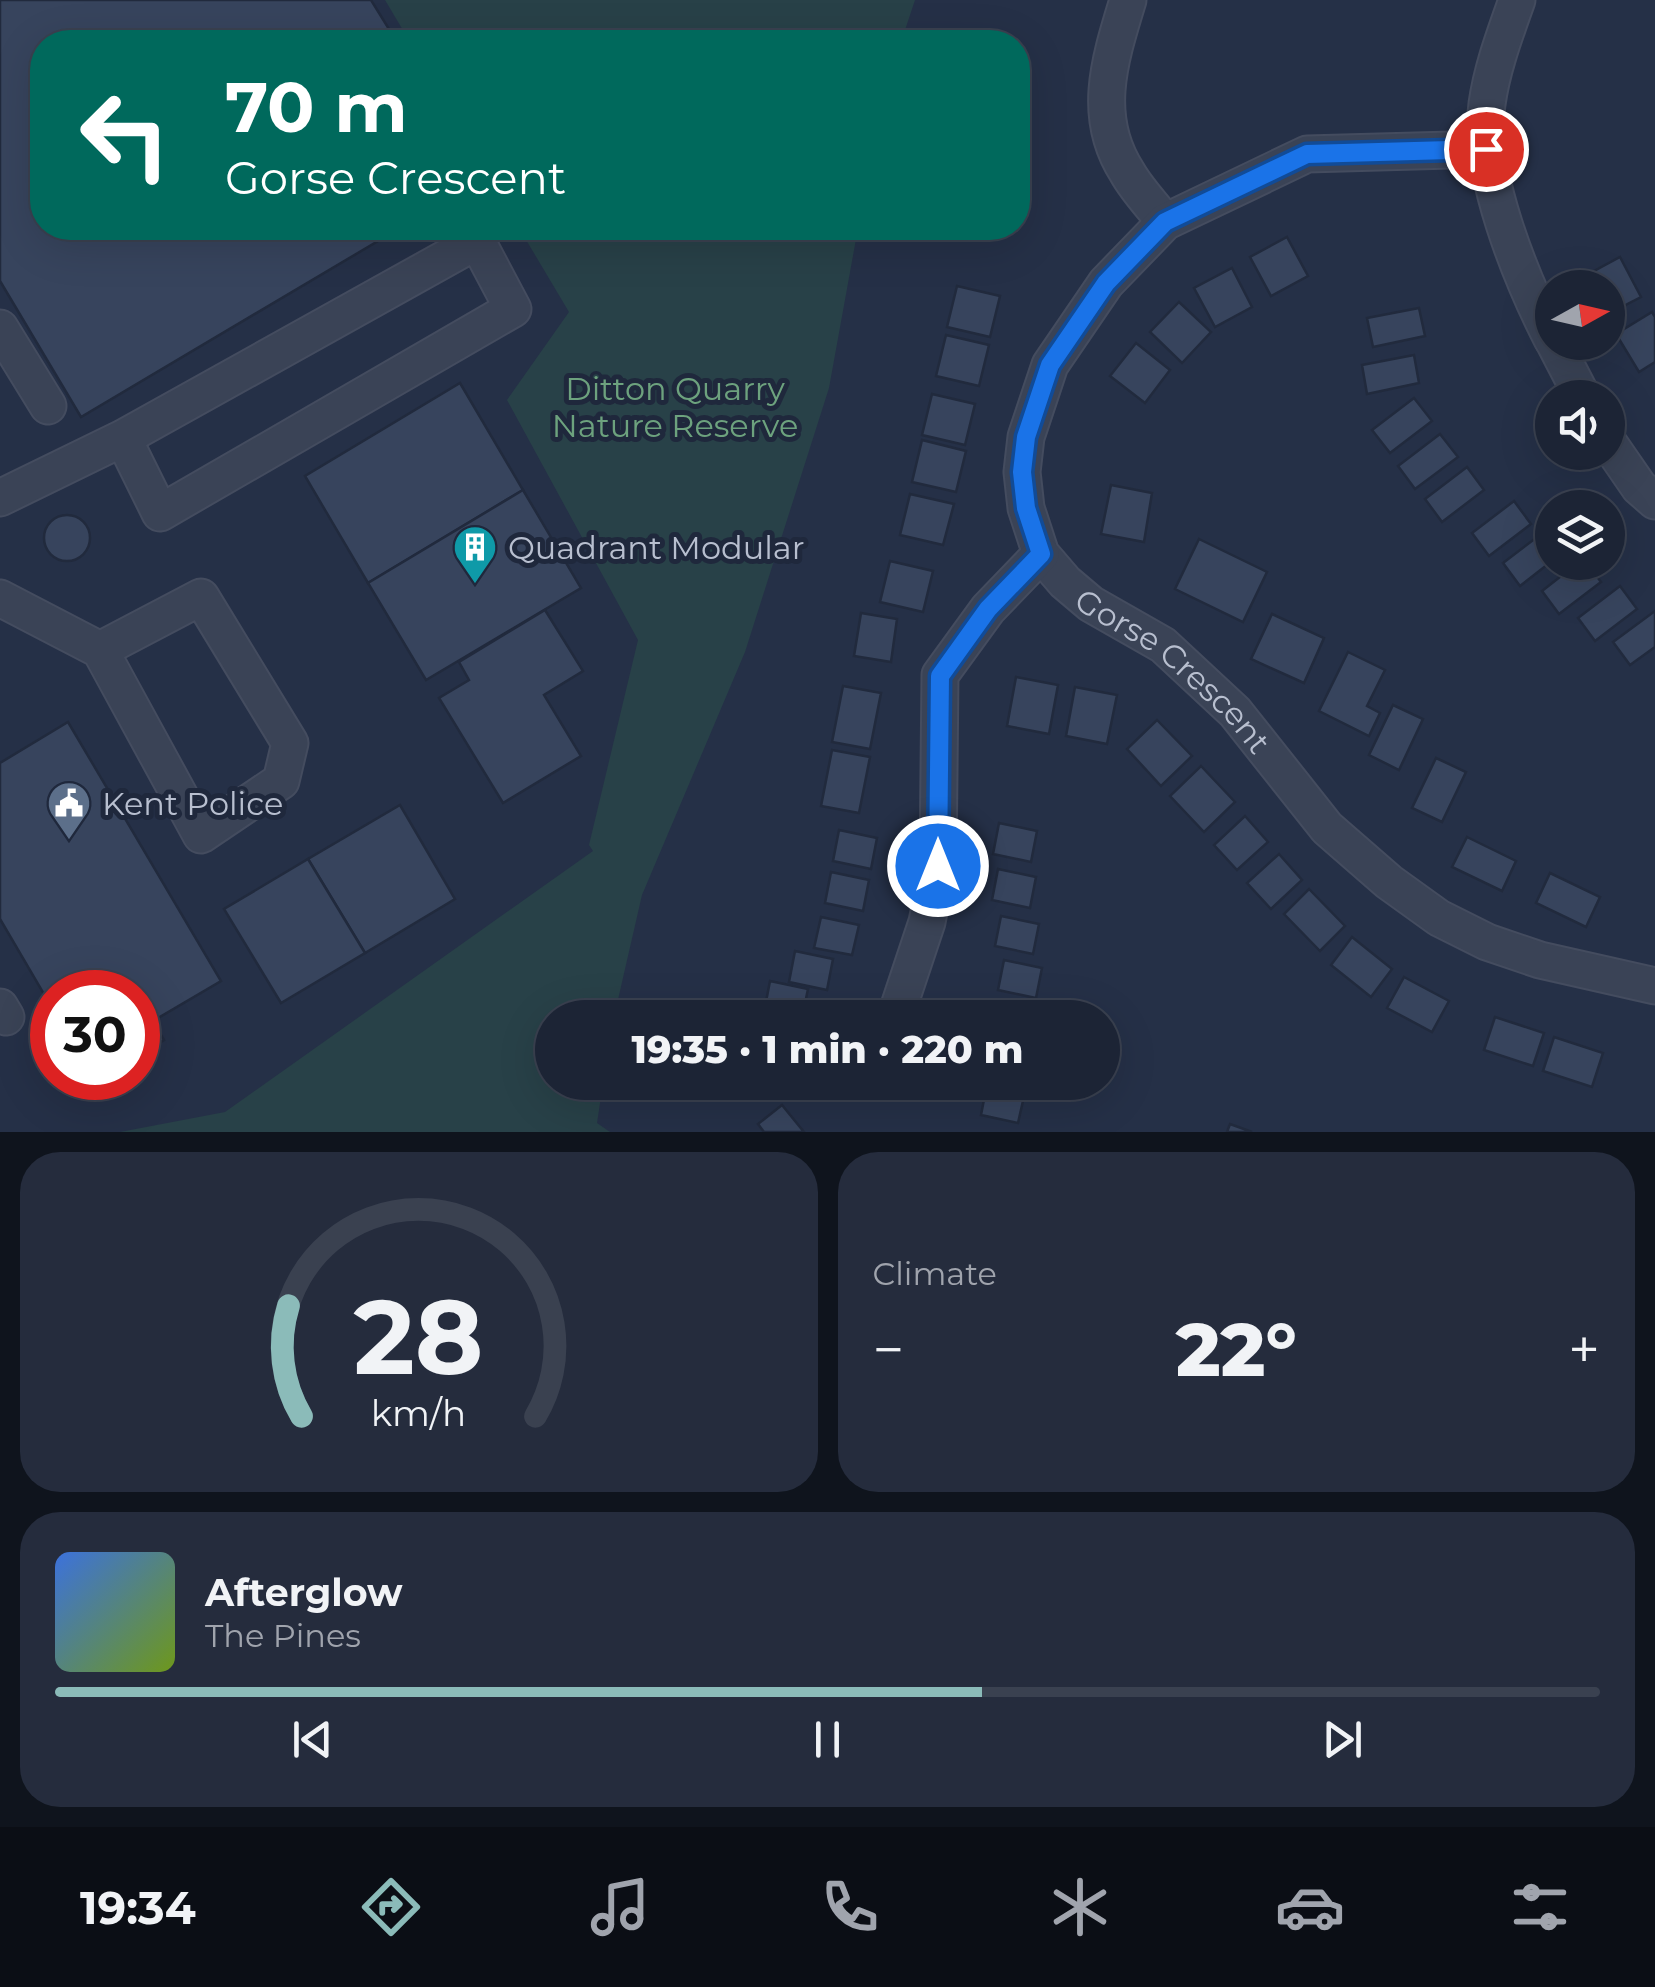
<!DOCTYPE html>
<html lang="en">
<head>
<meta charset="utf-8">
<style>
  body { margin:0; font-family:Montserrat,sans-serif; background:#252c3d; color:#f1f3f6; height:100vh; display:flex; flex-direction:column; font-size:38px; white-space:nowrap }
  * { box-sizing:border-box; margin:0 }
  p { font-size:32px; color:#a0a4ad }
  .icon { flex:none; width:55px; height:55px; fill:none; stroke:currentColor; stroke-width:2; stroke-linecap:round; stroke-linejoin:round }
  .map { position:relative; height:1132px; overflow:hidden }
  .details { display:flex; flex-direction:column; gap:20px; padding:20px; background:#0f141d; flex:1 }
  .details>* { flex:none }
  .banner { position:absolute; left:30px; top:30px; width:1000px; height:210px; border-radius:40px; box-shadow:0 10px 40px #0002,0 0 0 2px #3a4150; background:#00695c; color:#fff; overflow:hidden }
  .needle { width:65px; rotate:82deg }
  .controls { position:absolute; left:1535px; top:270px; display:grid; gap:20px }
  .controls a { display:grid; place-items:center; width:90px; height:90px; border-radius:50%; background:#1c2435; box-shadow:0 10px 40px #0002,0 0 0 2px #3a4150; font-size:50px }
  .speed { position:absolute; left:30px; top:970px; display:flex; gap:20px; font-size:50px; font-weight:700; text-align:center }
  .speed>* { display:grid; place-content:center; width:130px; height:130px; border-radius:50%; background:#1c2435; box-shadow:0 10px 40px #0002,0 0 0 2px #3a4150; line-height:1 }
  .speed .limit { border:15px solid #d22; background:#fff; color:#111 }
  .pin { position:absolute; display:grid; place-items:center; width:85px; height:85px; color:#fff; margin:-42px; border:5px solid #fff; border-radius:50%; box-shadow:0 2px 10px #0007 }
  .me { position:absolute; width:110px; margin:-55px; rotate:0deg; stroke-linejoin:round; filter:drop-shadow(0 0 8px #0008) }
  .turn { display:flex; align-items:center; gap:35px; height:210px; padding:0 30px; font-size:45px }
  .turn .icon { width:130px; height:130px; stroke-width:2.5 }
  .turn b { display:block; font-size:70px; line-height:85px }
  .big { font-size:75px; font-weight:800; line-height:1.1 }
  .details .card { flex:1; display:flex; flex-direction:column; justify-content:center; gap:15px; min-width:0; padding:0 35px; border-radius:40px; background:#252c3d }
  .details .dial { align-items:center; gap:0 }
  .dial svg { height:260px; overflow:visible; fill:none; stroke:#3a4150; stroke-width:7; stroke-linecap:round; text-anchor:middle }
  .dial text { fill:#f1f3f6; stroke:none }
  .song { display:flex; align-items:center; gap:30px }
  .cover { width:120px; height:120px; border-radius:15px; background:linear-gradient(135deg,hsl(220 70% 55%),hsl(80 70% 35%)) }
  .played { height:10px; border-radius:5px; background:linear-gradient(90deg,#8bbbb9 60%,#3a4150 60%) }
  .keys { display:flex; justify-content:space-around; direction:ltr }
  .heat { display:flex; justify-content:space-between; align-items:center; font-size:55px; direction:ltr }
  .details .tiles { flex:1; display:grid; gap:20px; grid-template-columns:1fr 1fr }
  .card:last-child { grid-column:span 2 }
  .trip { position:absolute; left:535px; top:1000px; width:585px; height:100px; border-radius:50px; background:#1c2435; box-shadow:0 10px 40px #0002,0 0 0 2px #3a4150; font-weight:800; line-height:100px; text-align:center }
  .menu { display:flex; height:160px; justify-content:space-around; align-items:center; background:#0b0e15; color:#a0a4ad }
  .menu .icon { width:70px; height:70px }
  .menu .active { color:#8bbbb9 }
  .menu b { font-size:45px; color:#f1f3f6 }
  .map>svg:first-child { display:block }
  .green { fill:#284148 }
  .building { fill:#37445d; stroke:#212a3d; stroke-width:2.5 }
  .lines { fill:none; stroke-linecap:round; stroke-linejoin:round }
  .minor-casing { stroke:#444c5f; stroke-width:39 }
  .minor { stroke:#3a4356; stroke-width:35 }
  .route-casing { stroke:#114b97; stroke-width:25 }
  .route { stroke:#1a73e8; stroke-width:18 }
  .labels { text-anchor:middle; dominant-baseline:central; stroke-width:10; stroke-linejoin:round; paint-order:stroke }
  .park-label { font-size:32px; fill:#6da27e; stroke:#1f283c }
  .poi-label { font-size:32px; fill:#b8bfcf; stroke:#1f283c; text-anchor:start }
  .street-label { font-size:32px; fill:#b8bfcf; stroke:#1f283c }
</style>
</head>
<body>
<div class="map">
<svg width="1655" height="1132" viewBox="0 0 1655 1132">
  <rect width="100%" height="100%" fill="#253047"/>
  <g class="green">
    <path d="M385,0H915L901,42H410Z"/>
    <path d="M519,228H858L829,388L745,652L642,895L614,1017L552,1018V1082L603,1083L597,1123L610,1132H120L225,1112L593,851L589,845L638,640L507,400L569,312Z"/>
  </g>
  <g class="building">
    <path d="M0,0H371L397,42H42V228H400L81,417L0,281Z"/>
    <path d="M1287,237L1308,276L1271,296L1250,257Z"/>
    <path d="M1620,257L1641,297L1608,314V288H1588L1583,277Z"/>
    <path d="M1232,268L1252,307L1215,327L1194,288Z"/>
    <path d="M957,286L1000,296L990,337L947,327Z"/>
    <path d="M1179,302L1211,332L1182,363L1150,332Z"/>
    <path d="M1419,308L1425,336L1373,347L1367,318Z"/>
    <path d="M1652,312L1655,317V362L1639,372L1616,334Z"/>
    <path d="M946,335L989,345L979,386L936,376Z"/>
    <path d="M1136,343L1170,370L1145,403L1110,376Z"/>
    <path d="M1414,355L1419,383L1367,394L1362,365Z"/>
    <path d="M460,383L523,490L368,583L305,476Z"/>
    <path d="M932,394L975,404L965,445L922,435Z"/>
    <path d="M1414,398L1432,421L1390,453L1372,430Z"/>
    <path d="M1440,434L1458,457L1415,489L1398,466Z"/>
    <path d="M922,440L966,451L956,492L912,482Z"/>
    <path d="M1467,467L1484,490L1442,522L1425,499Z"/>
    <path d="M1111,485L1152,493L1144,542L1101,534Z"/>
    <path d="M523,490L581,588L426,680L368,583Z"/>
    <path d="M910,494L954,504L943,545L900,535Z"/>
    <path d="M1514,501L1531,524L1489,556L1472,533Z"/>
    <circle cx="67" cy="538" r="23"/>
    <path d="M1545,531L1552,540V561L1520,586L1503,563Z"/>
    <path d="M1199,539L1267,572L1243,622L1175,589Z"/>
    <path d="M890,561L933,571L923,612L880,602Z"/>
    <path d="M1579,562H1586L1601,582L1559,614L1542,591Z"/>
    <path d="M1620,586L1637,609L1595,641L1578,618Z"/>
    <path d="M545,610L583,671L544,695L581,756L503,803L439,698L469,680L459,662Z"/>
    <path d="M1655,611V647L1630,665L1613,642Z"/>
    <path d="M861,613L897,619L891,662L854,656Z"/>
    <path d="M1272,614L1324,638L1304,683L1251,659Z"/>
    <path d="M1348,652L1385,670L1367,706L1380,713L1369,736L1319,711Z"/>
    <path d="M1016,677L1058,685L1049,734L1007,726Z"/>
    <path d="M843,686L881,693L870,749L832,742Z"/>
    <path d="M1075,687L1117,695L1107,744L1066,736Z"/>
    <path d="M1393,705L1423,719L1399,770L1369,755Z"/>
    <path d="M1157,720L1192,756L1161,786L1127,749Z"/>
    <path d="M68,722L221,981L153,1021L164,1040L138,1056V992H52V1008L0,919V763Z"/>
    <path d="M832,750L870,757L859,813L821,806Z"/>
    <path d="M1436,758L1466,772L1442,822L1412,808Z"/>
    <path d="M1201,766L1235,802L1204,832L1170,796Z"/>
    <path d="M400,805L455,899L365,953L308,859Z"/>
    <path d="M1245,816L1268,842L1237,870L1214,845Z"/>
    <path d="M999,823L1037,831L1031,862L993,854Z"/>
    <path d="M839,830L877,838L871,869L833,861Z"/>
    <path d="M1467,837L1516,861L1502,891L1452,867Z"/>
    <path d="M1279,854L1302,880L1271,909L1247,883Z"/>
    <path d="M308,859L365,953L281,1003L224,909Z"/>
    <path d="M998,869L1036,877L1030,908L992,900Z"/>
    <path d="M831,872L869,880L863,911L825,903Z"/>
    <path d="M1550,873L1600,897L1586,927L1536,903Z"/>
    <path d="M1309,889L1345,926L1320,951L1284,914Z"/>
    <path d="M1001,916L1039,924L1033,954L995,946Z"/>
    <path d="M821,917L859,925L852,955L814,948Z"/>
    <path d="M1352,937L1392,969L1371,997L1331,965Z"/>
    <path d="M795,951L833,959L827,990L789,982Z"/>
    <path d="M1004,960L1042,968L1036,998L998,990Z"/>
    <path d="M1404,977L1449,1001L1432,1032L1387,1008Z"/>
    <path d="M770,981L808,989L802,1018L764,1012Z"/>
    <path d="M1004,1002L1041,1010L1040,1018H1001Z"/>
    <path d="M1495,1017L1544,1033L1533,1066L1484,1050Z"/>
    <path d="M1554,1037L1603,1053L1592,1087L1543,1071Z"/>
    <path d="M987,1084L1025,1092L1018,1123L981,1115Z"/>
    <path d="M782,1105L804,1132H764L758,1124Z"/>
    <path d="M1230,1124L1252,1132H1227Z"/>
  </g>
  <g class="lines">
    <g class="minor-casing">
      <g id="minor">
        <path d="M1128,0C1110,59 1091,116 1127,172C1137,190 1152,205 1165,222"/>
        <path d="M1517,0C1505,34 1492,68 1487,104C1477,172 1521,278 1552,339"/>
        <path id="s1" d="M1487,149L1307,154L1165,222L1106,283L1050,365L1026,437L1022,472L1026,508L1041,554L1065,582L1091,604L1163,645L1235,712L1327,828L1389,882L1439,918L1487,942L1540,960L1655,986"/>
        <path d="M0,328L48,406"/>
        <path d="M1554,342L1583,398"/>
        <path d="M1608,442L1639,487L1655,501"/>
        <path d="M0,498L123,438L477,241L513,309L160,513L123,438"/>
        <path d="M0,598L100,650L201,835L281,781L290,743L201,597L100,650"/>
        <path d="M0,1007L6,1017"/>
        <path d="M895,1018L927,922L938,866L940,675L988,609L1041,554"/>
      </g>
    </g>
    <use href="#minor" class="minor"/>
  </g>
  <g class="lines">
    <g class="route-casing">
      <path id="route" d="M938,866L940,676L988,609L1041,554L1026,508L1022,472L1026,437L1050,365L1106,283L1165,222L1307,154L1486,149"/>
    </g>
    <use href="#route" class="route"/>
  </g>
  <defs>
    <g id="building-pin" transform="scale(2.25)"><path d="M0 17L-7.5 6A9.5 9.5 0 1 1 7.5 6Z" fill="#0f9aa8" stroke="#1f283c"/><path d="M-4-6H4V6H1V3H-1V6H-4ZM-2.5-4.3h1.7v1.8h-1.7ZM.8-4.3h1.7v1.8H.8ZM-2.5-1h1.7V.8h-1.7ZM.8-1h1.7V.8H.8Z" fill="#fff"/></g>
    <g id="civic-pin" transform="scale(2.25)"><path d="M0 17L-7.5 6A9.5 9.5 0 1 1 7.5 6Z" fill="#5c6f8a" stroke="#1f283c"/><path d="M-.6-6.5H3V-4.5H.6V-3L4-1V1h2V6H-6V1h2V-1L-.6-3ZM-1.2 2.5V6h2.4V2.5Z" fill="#fff"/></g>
  </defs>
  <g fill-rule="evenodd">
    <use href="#building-pin" x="475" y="547"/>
    <use href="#civic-pin" x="69" y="803"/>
  </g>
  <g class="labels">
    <g class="park-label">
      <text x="675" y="388">Ditton Quarry<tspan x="675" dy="37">Nature Reserve</tspan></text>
    </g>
    <g class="poi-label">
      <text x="508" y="547">Quadrant Modular</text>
      <text x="102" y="803">Kent Police</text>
    </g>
    <g class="street-label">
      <text stroke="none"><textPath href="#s1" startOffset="895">Gorse Crescent</textPath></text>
    </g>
  </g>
</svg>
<div class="controls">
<a><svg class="needle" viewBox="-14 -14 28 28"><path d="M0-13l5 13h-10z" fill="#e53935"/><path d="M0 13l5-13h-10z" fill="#a0a4ad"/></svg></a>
<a><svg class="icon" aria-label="sound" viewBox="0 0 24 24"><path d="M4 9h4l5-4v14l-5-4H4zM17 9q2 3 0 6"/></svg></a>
<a><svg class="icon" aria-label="layers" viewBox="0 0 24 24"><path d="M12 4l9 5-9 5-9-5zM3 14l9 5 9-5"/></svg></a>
</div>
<div class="speed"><div class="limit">30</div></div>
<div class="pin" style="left:1486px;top:149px;background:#d93025"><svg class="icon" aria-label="arrive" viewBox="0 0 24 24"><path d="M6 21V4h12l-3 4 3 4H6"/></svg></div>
<svg class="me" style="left:938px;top:866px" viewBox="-20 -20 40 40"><circle r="17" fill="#1a73e8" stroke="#fff" stroke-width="3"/><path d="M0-11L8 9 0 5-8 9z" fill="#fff"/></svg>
<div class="trip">19:35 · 1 min · 220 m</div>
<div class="banner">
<div class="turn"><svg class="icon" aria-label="left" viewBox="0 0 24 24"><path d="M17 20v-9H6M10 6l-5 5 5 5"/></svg><div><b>70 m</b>Gorse Crescent</div></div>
</div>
</div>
<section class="details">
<div class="tiles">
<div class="card dial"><svg viewBox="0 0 100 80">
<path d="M14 69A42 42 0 1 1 86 69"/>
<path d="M14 69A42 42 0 0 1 10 35" stroke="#8bbbb9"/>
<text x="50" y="56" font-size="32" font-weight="700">28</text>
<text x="50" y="72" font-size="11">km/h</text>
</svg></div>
<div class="card"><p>Climate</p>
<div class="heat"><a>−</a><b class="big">22°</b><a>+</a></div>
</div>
<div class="card">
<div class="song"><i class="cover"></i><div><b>Afterglow</b><p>The Pines</p></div></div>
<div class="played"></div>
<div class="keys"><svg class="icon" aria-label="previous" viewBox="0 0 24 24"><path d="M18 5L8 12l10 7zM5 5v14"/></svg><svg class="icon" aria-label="pause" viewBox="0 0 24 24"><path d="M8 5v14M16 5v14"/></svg><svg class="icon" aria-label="next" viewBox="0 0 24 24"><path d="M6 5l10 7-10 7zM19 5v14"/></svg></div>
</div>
</div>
</section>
<nav class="menu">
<b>19:34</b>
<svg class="icon active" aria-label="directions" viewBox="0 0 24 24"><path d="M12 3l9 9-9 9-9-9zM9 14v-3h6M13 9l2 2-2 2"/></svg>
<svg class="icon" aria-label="music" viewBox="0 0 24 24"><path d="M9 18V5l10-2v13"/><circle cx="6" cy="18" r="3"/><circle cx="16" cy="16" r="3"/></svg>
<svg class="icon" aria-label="phone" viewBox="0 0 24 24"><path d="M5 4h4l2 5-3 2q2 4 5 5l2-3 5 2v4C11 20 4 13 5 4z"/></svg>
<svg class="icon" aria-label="climate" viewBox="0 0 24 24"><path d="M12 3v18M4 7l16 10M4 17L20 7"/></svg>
<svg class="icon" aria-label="car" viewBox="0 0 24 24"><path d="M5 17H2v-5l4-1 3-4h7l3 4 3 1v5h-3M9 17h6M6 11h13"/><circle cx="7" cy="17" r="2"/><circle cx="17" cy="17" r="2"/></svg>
<svg class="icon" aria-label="filters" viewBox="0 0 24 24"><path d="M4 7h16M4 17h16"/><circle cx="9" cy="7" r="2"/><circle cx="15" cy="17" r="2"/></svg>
</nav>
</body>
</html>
